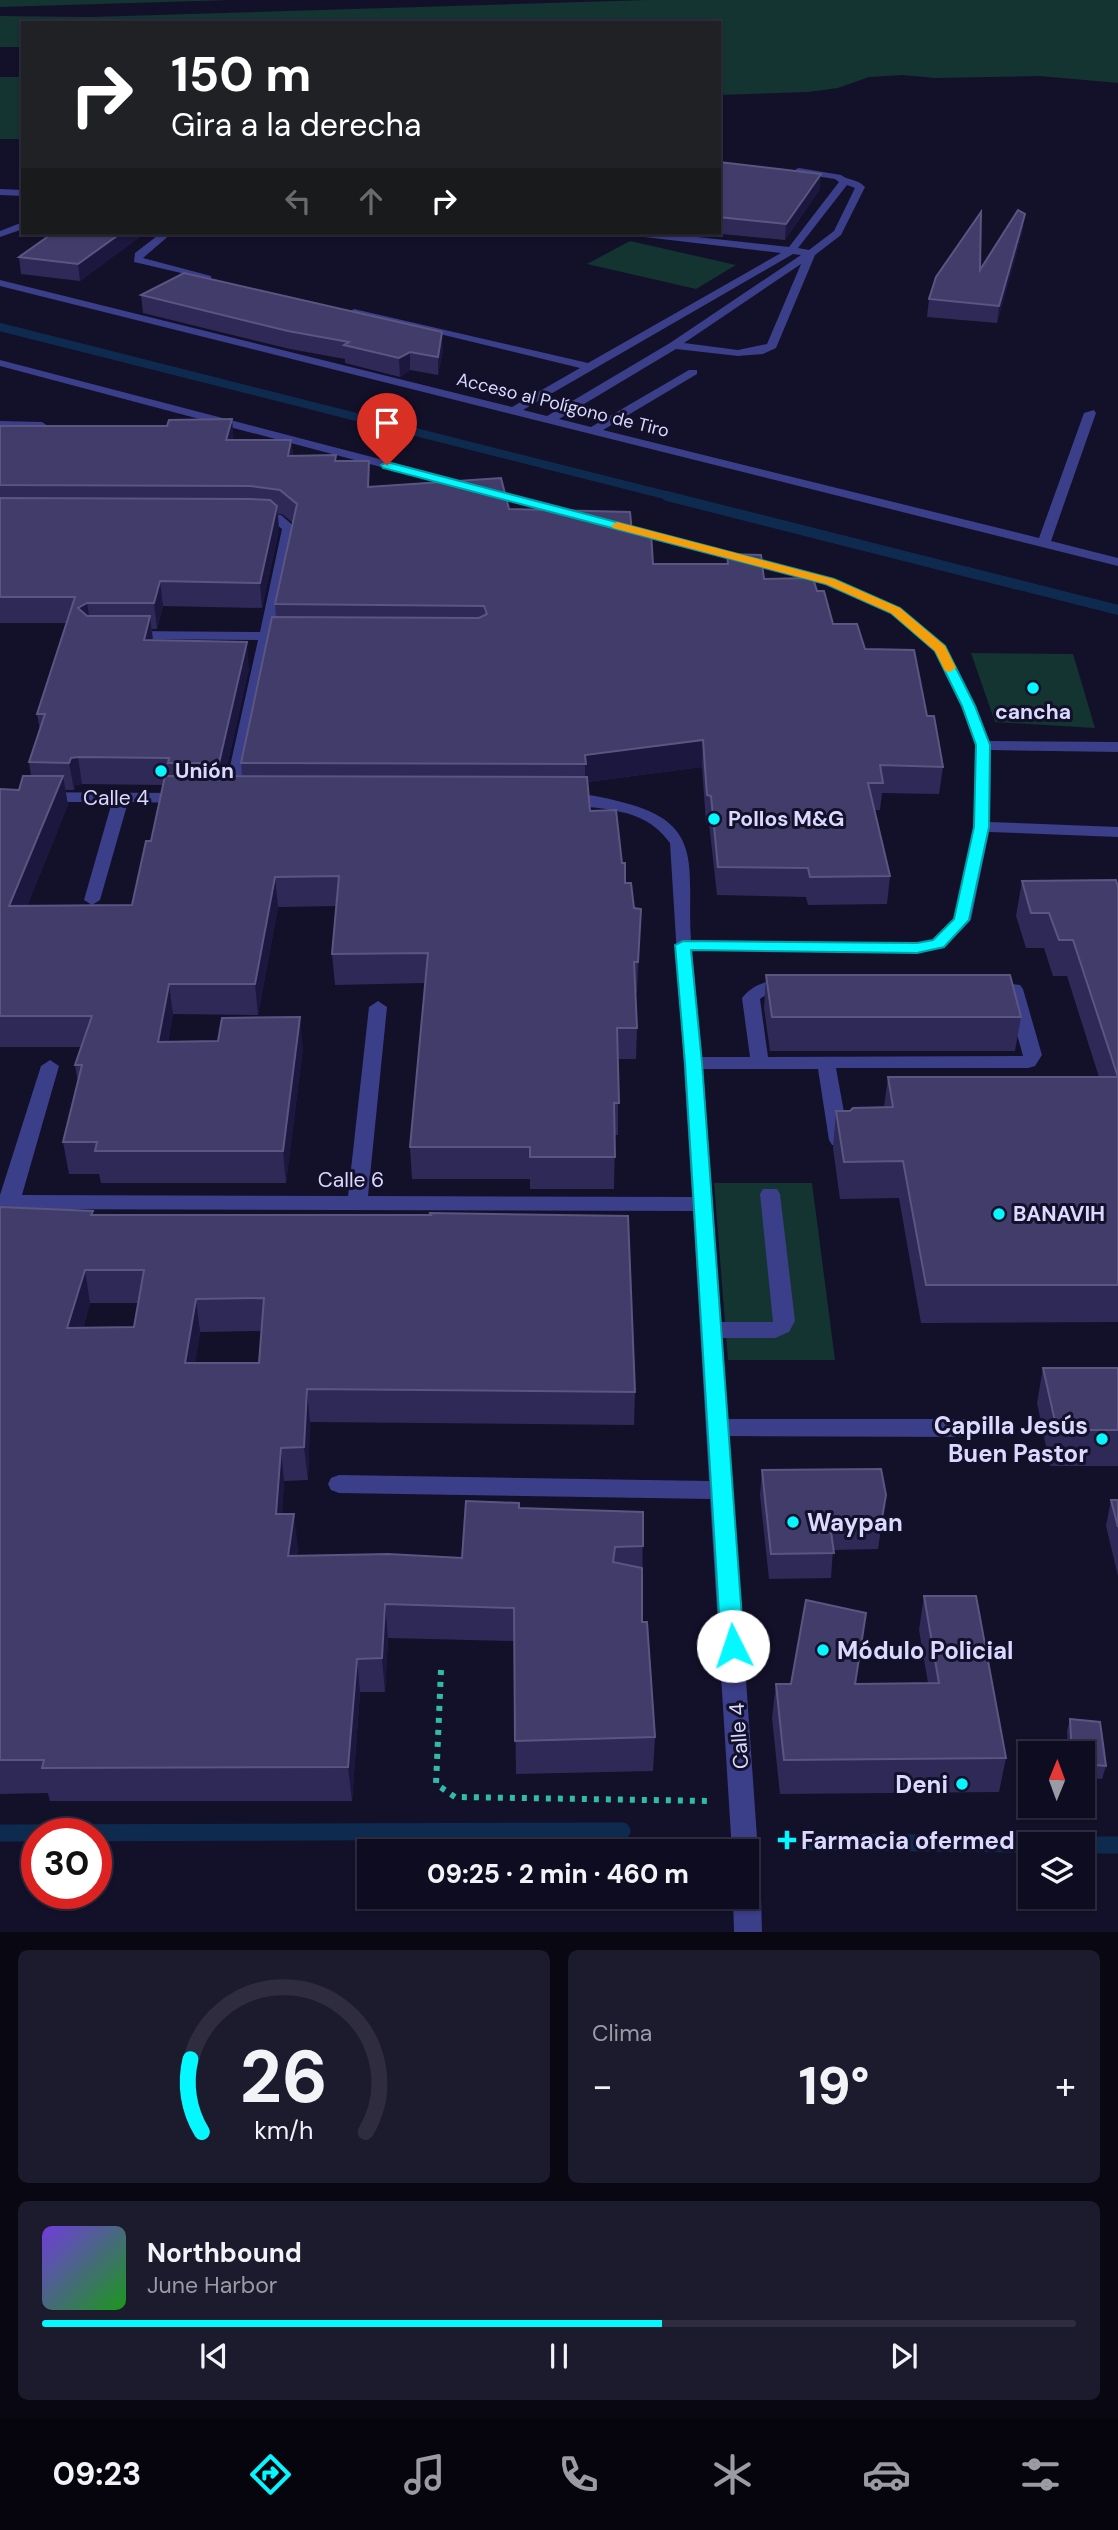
<!DOCTYPE html>
<html lang="es">
<head>
<meta charset="utf-8">
<style>
  body { margin:0; font-family:"DM Sans",sans-serif; background:#1c1a2d; color:#f1f3f6; height:100vh; display:flex; flex-direction:column; font-size:26px; white-space:nowrap }
  * { box-sizing:border-box; margin:0 }
  p { font-size:23px; color:#9b9ba5 }
  .icon { flex:none; width:38px; height:38px; fill:none; stroke:currentColor; stroke-width:2; stroke-linecap:round; stroke-linejoin:round }
  .map { position:relative; height:1932px; overflow:hidden }
  .details { display:flex; flex-direction:column; gap:18px; padding:18px; background:#080712; flex:1 }
  .details>* { flex:none }
  .banner { position:absolute; left:21px; top:21px; width:700px; height:214px; border-radius:0px; box-shadow:0 2px 5px #0004,0 0 0 2px #2e2c3e; background:#202124; color:#fff; overflow:hidden }
  .needle { width:46px; rotate:1deg }
  .buttons { position:absolute; left:1018px; top:1741px; display:grid; gap:14px }
  .buttons a { display:grid; place-items:center; width:77px; height:77px; border-radius:0px; background:#0e0c20; box-shadow:0 2px 5px #0004,0 0 0 2px #2e2c3e; font-size:35px }
  .speed { position:absolute; left:21px; top:1818px; display:flex; gap:14px; font-size:35px; font-weight:700; text-align:center }
  .speed>* { display:grid; place-content:center; width:91px; height:91px; border-radius:50%; background:#0e0c20; box-shadow:0 2px 5px #0004,0 0 0 2px #2e2c3e; line-height:1 }
  .speed .limit { border:10px solid #d22; background:#fff; color:#111 }
  .pin { position:absolute; display:grid; place-items:center; width:60px; height:60px; color:#fff; margin:-72px -30px; border-radius:50% 50% 50% 0; rotate:-45deg; box-shadow:0 0 7px #0007 }
  .pin .icon { rotate:45deg }
  .me { position:absolute; width:77px; margin:-38px; rotate:356deg; stroke-linejoin:round; filter:drop-shadow(0 0 5px #0008) }
  .turn { display:flex; align-items:center; gap:24px; height:147px; padding:0 35px; font-size:32px }
  .turn .icon { width:91px; height:91px; stroke-width:2.5 }
  .turn b { display:block; font-size:49px; line-height:60px }
  .lanes { display:flex; align-items:center; height:66px; padding:0 35px; background:#0003; justify-content:center; gap:35px; direction:ltr }
  .lanes .off { opacity:.35 }
  .big { font-size:52px; font-weight:800; line-height:1.1 }
  .details .widget { flex:1; display:flex; flex-direction:column; justify-content:center; gap:10px; min-width:0; padding:0 24px; border-radius:10px; background:#1c1a2d }
  .details .dial { align-items:center; gap:0 }
  .dial svg { height:182px; overflow:visible; fill:none; stroke:#2e2c3e; stroke-width:7; stroke-linecap:round; text-anchor:middle }
  .dial text { fill:#f1f3f6; stroke:none }
  .song { display:flex; align-items:center; gap:21px }
  .cover { width:84px; height:84px; border-radius:10px; background:linear-gradient(135deg,hsl(260 70% 55%),hsl(120 70% 35%)) }
  .played { height:7px; border-radius:4px; background:linear-gradient(90deg,#05f8ff 60%,#2e2c3e 60%) }
  .keys { display:flex; justify-content:space-around; direction:ltr }
  .heat { display:flex; justify-content:space-between; align-items:center; font-size:38px; direction:ltr }
  .details .tiles { flex:1; display:grid; gap:18px; grid-template-columns:1fr 1fr }
  .widget:last-child { grid-column:span 2 }
  .trip { position:absolute; left:357px; top:1839px; width:402px; height:70px; border-radius:0px; background:#0e0c20; box-shadow:0 2px 5px #0004,0 0 0 2px #2e2c3e; font-weight:800; line-height:70px; text-align:center }
  .tab-bar { display:flex; height:112px; justify-content:space-around; align-items:center; background:#06050d; color:#9b9ba5 }
  .tab-bar .icon { width:49px; height:49px }
  .tab-bar .current { color:#05f8ff }
  .tab-bar b { font-size:32px; color:#f1f3f6 }
  .map>svg:first-child { display:block }
  .green { fill:#133430 }
  .lines { fill:none; stroke-linecap:round; stroke-linejoin:round }
  .stream-far2 { stroke:#0e2b4f; stroke-width:8 }
  .stream-far1 { stroke:#0e2b4f; stroke-width:10 }
  .stream { stroke:#0e2b4f; stroke-width:17 }
  .path { stroke:#30bcaa; stroke-width:6; stroke-dasharray:5 7; stroke-linecap:butt }
  .minor { fill:#3b3e89; fill-rule:evenodd }
  .wall { fill:#2f2958; fill-rule:evenodd }
  .shaded-wall { fill:#1c173e }
  .building { fill:#413c6a; stroke:#5a5581; stroke-width:2; fill-rule:evenodd }
  .route { fill:#05f8ff; stroke:#03a1a6; stroke-width:2 }
  .slow { fill:#f59e0b }
  .poi-dot { fill:#05f8ff; stroke:#13102a; stroke-width:2.5 }
  .labels { text-anchor:middle; dominant-baseline:central; stroke-width:6; stroke-linejoin:round; paint-order:stroke }
  .far-street-label { font-size:18px; fill:#dbd9ff; stroke:#13102a }
  .poi-label { font-size:21px; font-weight:bold; fill:#dbd9ff; stroke:#13102a; text-anchor:start }
  .street-label { font-size:21px; fill:#dbd9ff; stroke:#13102a }
  .near-poi-label { font-size:24px; font-weight:bold; fill:#dbd9ff; stroke:#13102a; text-anchor:start }
</style>
</head>
<body>
<div class="map">
<svg width="1118" height="1932" viewBox="0 0 1118 1932">
  <rect width="100%" height="100%" fill="#13102a"/>
  <g class="green">
    <path d="M0,0H231L0,7Z"/>
    <path d="M646,0H1118V83L1040,76L935,78L902,75L869,77L838,88L808,92L719,95V23H23V47H0V16L90,17Z"/>
    <rect x="0" y="77" width="23" height="62"/>
    <path d="M630,241L736,265L696,289L587,264Z"/>
    <path d="M971,653L1073,654L1095,728L995,722Z"/>
    <path d="M714,1183H812L835,1360H728Z"/>
  </g>
  <g class="lines">
    <path class="stream-far2" d="M0,327L673,497"/>
    <path class="stream-far1" d="M667,496L1118,610"/>
    <g class="stream">
      <path d="M0,1833L622,1831"/>
      <path d="M811,1842L1031,1844"/>
      <path d="M1083,1845H1118"/>
    </g>
    <path class="path" d="M441,1670L436,1784L455,1797L711,1801"/>
    <g class="minor">
      <path d="M799,168L841,175C849,181 858,179 865,187L841,235L815,255L776,348L763,354L738,356L676,349L559,419L591,427L689,370H697V374L603,430L1039,538L1084,413L1094,410L1096,413L1051,541L1118,558V566L0,286V280L512,407L580,368L349,312L354,309L588,363L781,253L636,236L631,233H660L789,247L839,182L835,179L796,173V169ZM847,185L855,188L834,231L809,250L798,248ZM793,254L801,255L670,343L547,416L523,410ZM801,264L767,344L738,350L684,343Z"/>
      <path d="M0,189L23,190V196L0,195Z"/>
      <path d="M23,222V229L0,237V231Z"/>
      <path d="M161,233H172L143,258L211,276V280L134,262L135,253Z"/>
      <path d="M0,360L587,513L588,516L582,520L577,519L0,366Z"/>
      <path d="M0,421L42,422L48,426L42,430L0,429Z"/>
      <path d="M257,513L281,515L296,528L274,632L284,636L282,639L272,640L239,798L231,803L223,798L258,640L130,639L123,635L130,631L260,632L282,529L273,522L252,520V514Z"/>
      <path d="M609,520L835,579L901,608L947,649L976,706L989,741L1118,742V752L991,750L990,822L1118,827V837L989,832L971,920L944,948L917,953L692,950L702,1057H750L742,998C754,982 776,977 795,982L798,986C788,996 772,989 760,999L768,1057L1023,1056L1006,994L990,991L987,987L996,982L1020,985L1023,989L1042,1055L1035,1066L1028,1068H836L849,1140L846,1145H832L829,1140L818,1069H703L721,1322H773L760,1194L763,1189H777L780,1194L795,1321L789,1332L775,1338H722L728,1419H968L976,1422L979,1428L976,1434L968,1437L729,1436L758,1852L754,1861L747,1863V1852H732L710,1499L339,1493L331,1490L328,1484L331,1478L339,1475L709,1481L693,1211L0,1209V1195L41,1066L50,1060L59,1066L22,1195L348,1196L369,1007L378,1001L387,1007L368,1196L692,1197L670,843C642,804 601,812 561,802L559,799L561,796C581,791 606,798 625,803C708,824 686,872 691,940L917,943L932,940L954,919L974,827L975,745L962,706L934,651L891,614L825,585L604,527L603,524Z"/>
      <path d="M0,792L182,793L190,798L182,803L128,802L100,900L92,905L84,900L112,802H0Z"/>
      <path d="M747,1885L757,1888L761,1897L762,1932H734L733,1897H747Z"/>
    </g>
  </g>
  <g class="wall">
    <path d="M719,162L820,189L785,240L711,233H719Z"/>
    <path d="M1023,230L997,323L927,317L929,299L980,270Z"/>
    <path d="M53,233H145L80,281L21,274L19,257Z"/>
    <path d="M141,295L443,350L438,375L410,370L400,377L345,363V359L290,349L143,313Z"/>
    <path d="M0,426L234,440H291L293,456L336,455V461L370,487L509,509L632,533L653,564H727V554L764,579L817,591L833,624L865,649L927,716L943,767L939,794L882,793L880,810H875L890,876L887,904L808,905L806,897L717,895L709,823H706L702,767L587,782L590,811L625,883L634,908L641,909L637,993H636L637,1028L636,1059H618V1135H615L614,1189H530V1179H412L410,1147L425,983L335,985L332,954L336,906L278,907L258,1015L173,1014L168,1042L303,1048L286,1183H101L99,1174H69L63,1142L78,1083L75,1065L81,1047H0V789L19,790L31,776L29,762L40,730L37,714L67,623H0ZM278,514H282L293,523L275,604L276,617L241,763L242,776H225L249,668L153,640L152,629H157L163,606L262,608L279,530ZM82,784L163,785L151,841L132,905L27,906L68,805L65,790H74L75,785Z"/>
    <path d="M1022,881L1118,887V1322L921,1323L899,1198L840,1199L833,1148L836,1111H850L884,1107L888,1077H1099L1067,976H1053L1044,948H1026L1016,916Z"/>
    <path d="M766,975L1021,1017L1015,1051H770L764,1008Z"/>
    <path d="M0,1207L94,1215L635,1392L634,1425L310,1422L308,1480L284,1481L282,1514L298,1548L297,1556L462,1558L519,1508L643,1512L642,1622L655,1737L653,1771L516,1774L514,1641L388,1638L385,1692H360L352,1801H50L48,1793L0,1794ZM90,1303H138L134,1327L83,1328ZM261,1331L259,1363H195L200,1332Z"/>
    <path d="M1043,1368H1118V1466H1050L1037,1403Z"/>
    <path d="M762,1470L886,1495L878,1549L833,1550L831,1578L769,1579L760,1495Z"/>
    <path d="M1111,1500H1118V1576L1106,1526Z"/>
    <path d="M924,1596L1006,1758L999,1792L780,1794L772,1718L776,1684H791L866,1613L856,1684L928,1683L919,1630Z"/>
    <path d="M1070,1719L1106,1766L1102,1779L1083,1777V1754H1068L1067,1731Z"/>
  </g>
  <g class="shaded-wall">
    <path d="M821,174L820,189L785,240L786,224Z"/>
    <path d="M1025,214L1023,230L997,323L999,306Z"/>
    <path d="M121,233H145L80,281L78,264Z"/>
    <path d="M442,332L443,350L438,375V357Z"/>
    <path d="M410,352V370L400,377L399,358Z"/>
    <path d="M232,419L234,443L226,440Z"/>
    <path d="M291,440L293,463L288,456Z"/>
    <path d="M277,506L279,530L262,608L260,583Z"/>
    <path d="M160,581L163,606L157,629L154,603Z"/>
    <path d="M87,603L91,628L78,608Z"/>
    <path d="M150,616L153,642L144,640Z"/>
    <path d="M247,642L249,668L222,790L219,763Z"/>
    <path d="M703,740L702,767L585,782V755Z"/>
    <path d="M78,757L82,784L75,785L74,790L69,763L71,758Z"/>
    <path d="M63,776L68,805L15,936L9,906Z"/>
    <path d="M275,877L278,907L258,1015L255,984Z"/>
    <path d="M641,909L640,939L637,993L638,962Z"/>
    <path d="M169,984L173,1014L162,1073L158,1042Z"/>
    <path d="M300,1017L303,1048L286,1183L283,1151Z"/>
    <path d="M85,1270L90,1303L73,1361L67,1328Z"/>
    <path d="M196,1299L200,1332L190,1397L185,1363Z"/>
    <path d="M307,1389L310,1422L308,1480L304,1447Z"/>
    <path d="M281,1448L284,1481L280,1547L276,1514Z"/>
    <path d="M294,1514L298,1548L292,1589L288,1556Z"/>
    <path d="M385,1604L388,1638L385,1692L382,1658Z"/>
    <path d="M866,1613L862,1646L851,1717L855,1684Z"/>
    <path d="M357,1659L360,1692L352,1801L348,1767Z"/>
  </g>
  <g class="building">
    <path d="M719,162L821,174L786,224L719,217Z"/>
    <path d="M1018,210L1025,214L999,306L929,299L936,277L981,212L980,270Z"/>
    <path d="M53,233H121L78,264L19,257Z"/>
    <path d="M184,273L442,332L438,357L410,352L399,358L344,345L349,342L288,331L141,295Z"/>
    <path d="M232,419L226,440H291L288,456L336,455L335,461H369L368,487L501,478L509,509L630,512L632,533H651L653,564H728L727,554L761,555L764,579L813,578L817,591H824L833,624H857L865,649L914,650L927,716H934L943,767L880,765L883,783H868L890,876L810,877L808,868L718,867L711,796L707,795L703,740L585,755L586,764L241,763L272,617L479,618L487,614L484,606L275,604L297,504L280,490L250,486L0,485V426H167L169,420Z"/>
    <path d="M0,498L250,499L270,500L277,506L260,583L160,581L154,603H87L78,608L87,616H150L144,640L247,642L219,763H168L169,758L78,757L71,758L69,763L29,762L45,714H37L75,597H0Z"/>
    <path d="M23,776H63L9,906L132,905L146,841H151L165,776L587,777L590,811L616,810L622,863H625V883H631L634,908L641,909L638,962H634L637,1028H617L619,1103H614L615,1157H530V1147H410L428,953L332,954L339,876L275,877L255,984H169L158,1042L218,1041L222,1018L300,1017L283,1151H95L97,1142H63L82,1065H75L92,1016H0V789L19,790Z"/>
    <path d="M1116,880L1118,887V1285H926L903,1161L844,1162L836,1111H850L853,1108L893,1107L888,1077H1118L1073,940H1059L1049,913H1031L1022,881Z"/>
    <path d="M766,975H1010L1021,1017H772Z"/>
    <path d="M0,1207L93,1211L91,1215H431L430,1213L628,1216L635,1392L307,1389L304,1447L281,1448L276,1514H294L288,1556L388,1554L462,1558L466,1501L519,1503V1508L643,1512V1546L615,1547L613,1562L642,1568V1622H647L655,1737L515,1741L514,1608L385,1604L382,1658L357,1659L348,1767L42,1768L44,1760H0ZM85,1270H144L134,1327L67,1328ZM264,1298L259,1363H185L196,1299Z"/>
    <path d="M1043,1368H1118V1430H1057Z"/>
    <path d="M881,1469L886,1495L881,1524L830,1525L834,1553L771,1554L762,1470Z"/>
    <path d="M1111,1500H1118V1527Z"/>
    <path d="M924,1596H976L1006,1758L784,1760L776,1684H791L806,1600L866,1613L855,1684L939,1683Z"/>
    <path d="M1070,1719L1100,1722L1106,1766L1083,1764V1754H1072Z"/>
  </g>
  <path class="route" d="M387,462L834,579L900,608L945,646L975,706L990,745L989,827L969,920L944,947L917,953L691,950L702,1063L744,1646L740,1652L733,1655L725,1652L721,1646L685,1063L675,945L683,941L917,943L933,940L954,919L974,827L976,745L962,706L935,651L891,613L826,584L383,468L381,465Z"/>
  <path class="slow" d="M617,522L834,579L900,608L945,646L956,668L950,672L945,671L935,651L891,613L826,584L613,528L611,526Z"/>
  <g class="poi-dot">
    <circle cx="1033" cy="688" r="7"/>
    <circle cx="161" cy="771" r="7"/>
    <circle cx="714" cy="819" r="7"/>
    <circle cx="999" cy="1214" r="7"/>
    <circle cx="1102" cy="1439" r="7"/>
    <circle cx="793" cy="1522" r="7"/>
    <circle cx="823" cy="1650" r="7"/>
    <circle cx="962" cy="1784" r="7"/>
    <path d="M783.5 1829.5h7v7h7v7h-7v7h-7v-7h-7v-7h7z"/>
  </g>
  <g class="labels">
    <g class="far-street-label">
      <text transform="translate(563 405) rotate(14)">Acceso al Polígono de Tiro</text>
    </g>
    <g class="poi-label">
      <text x="1033" y="712" text-anchor="middle">cancha</text>
      <text x="175" y="771">Unión</text>
      <text x="728" y="819">Pollos M&amp;G</text>
      <text x="1013" y="1214">BANAVIH</text>
    </g>
    <g class="street-label">
      <text x="116" y="798">Calle 4</text>
      <text x="351" y="1180">Calle 6</text>
      <text transform="translate(739 1736) rotate(-94)">Calle 4</text>
    </g>
    <g class="near-poi-label">
      <text x="1088" y="1425" text-anchor="end">Capilla Jesús<tspan x="1088" dy="28">Buen Pastor</tspan></text>
      <text x="807" y="1522">Waypan</text>
      <text x="837" y="1650">Módulo Policial</text>
      <text x="948" y="1784" text-anchor="end">Deni</text>
      <text x="801" y="1840">Farmacia ofermed</text>
    </g>
  </g>
</svg>
<div class="buttons">
<a><svg class="needle" viewBox="-14 -14 28 28"><path d="M0-13l5 13h-10z" fill="#e53935"/><path d="M0 13l5-13h-10z" fill="#9b9ba5"/></svg></a>
<a><svg class="icon" aria-label="layers" viewBox="0 0 24 24"><path d="M12 4l9 5-9 5-9-5zM3 14l9 5 9-5"/></svg></a>
</div>
<div class="speed"><div class="limit">30</div></div>
<div class="pin" style="left:387px;top:465px;background:#d93025"><svg class="icon" aria-label="arrive" viewBox="0 0 24 24"><path d="M6 21V4h12l-3 4 3 4H6"/></svg></div>
<svg class="me" style="left:733px;top:1646px" viewBox="-20 -20 40 40"><circle r="19" fill="#fff"/><path d="M0-13L10 11 0 6-10 11z" fill="#05f8ff"/></svg>
<div class="trip">09:25 · 2 min · 460 m</div>
<div class="banner">
<div class="turn"><svg class="icon" aria-label="right" viewBox="0 0 24 24"><path d="M7 20v-9h11M14 6l5 5-5 5"/></svg><div><b>150 m</b>Gira a la derecha</div></div>
<div class="lanes"><svg class="icon off" aria-label="left" viewBox="0 0 24 24"><path d="M17 20v-9H6M10 6l-5 5 5 5"/></svg><svg class="icon off" aria-label="ahead" viewBox="0 0 24 24"><path d="M12 20V5M6 11l6-6 6 6"/></svg><svg class="icon" aria-label="right" viewBox="0 0 24 24"><path d="M7 20v-9h11M14 6l5 5-5 5"/></svg></div>
</div>
</div>
<section class="details">
<div class="tiles">
<div class="widget dial"><svg viewBox="0 0 100 80">
<path d="M14 69A42 42 0 1 1 86 69"/>
<path d="M14 69A42 42 0 0 1 9 37" stroke="#05f8ff"/>
<text x="50" y="56" font-size="32" font-weight="700">26</text>
<text x="50" y="72" font-size="11">km/h</text>
</svg></div>
<div class="widget"><p>Clima</p>
<div class="heat"><a>−</a><b class="big">19°</b><a>+</a></div>
</div>
<div class="widget">
<div class="song"><i class="cover"></i><div><b>Northbound</b><p>June Harbor</p></div></div>
<div class="played"></div>
<div class="keys"><svg class="icon" aria-label="previous" viewBox="0 0 24 24"><path d="M18 5L8 12l10 7zM5 5v14"/></svg><svg class="icon" aria-label="pause" viewBox="0 0 24 24"><path d="M8 5v14M16 5v14"/></svg><svg class="icon" aria-label="next" viewBox="0 0 24 24"><path d="M6 5l10 7-10 7zM19 5v14"/></svg></div>
</div>
</div>
</section>
<nav class="tab-bar">
<b>09:23</b>
<svg class="icon current" aria-label="directions" viewBox="0 0 24 24"><path d="M12 3l9 9-9 9-9-9zM9 14v-3h6M13 9l2 2-2 2"/></svg>
<svg class="icon" aria-label="music" viewBox="0 0 24 24"><path d="M9 18V5l10-2v13"/><circle cx="6" cy="18" r="3"/><circle cx="16" cy="16" r="3"/></svg>
<svg class="icon" aria-label="phone" viewBox="0 0 24 24"><path d="M5 4h4l2 5-3 2q2 4 5 5l2-3 5 2v4C11 20 4 13 5 4z"/></svg>
<svg class="icon" aria-label="climate" viewBox="0 0 24 24"><path d="M12 3v18M4 7l16 10M4 17L20 7"/></svg>
<svg class="icon" aria-label="car" viewBox="0 0 24 24"><path d="M5 17H2v-5l4-1 3-4h7l3 4 3 1v5h-3M9 17h6M6 11h13"/><circle cx="7" cy="17" r="2"/><circle cx="17" cy="17" r="2"/></svg>
<svg class="icon" aria-label="filters" viewBox="0 0 24 24"><path d="M4 7h16M4 17h16"/><circle cx="9" cy="7" r="2"/><circle cx="15" cy="17" r="2"/></svg>
</nav>
</body>
</html>
